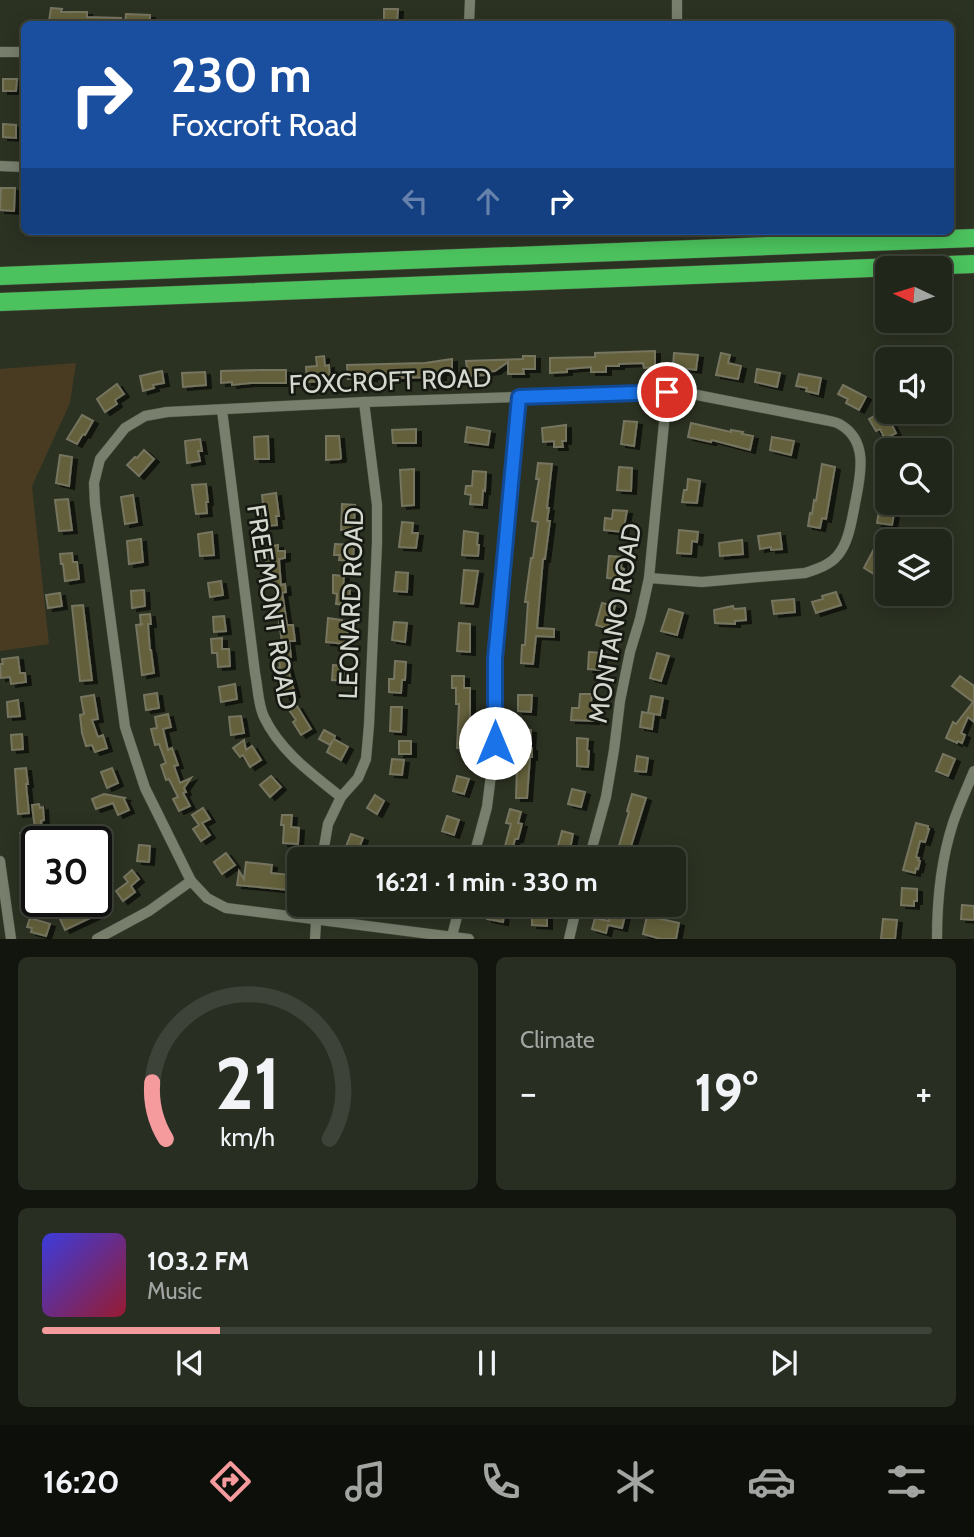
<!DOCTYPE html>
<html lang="en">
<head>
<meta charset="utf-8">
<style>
  body { margin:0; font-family:Cabin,sans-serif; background:#292e23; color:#f1f3f6; height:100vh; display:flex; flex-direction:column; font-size:26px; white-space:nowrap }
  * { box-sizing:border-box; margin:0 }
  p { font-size:23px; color:#a2a5a2 }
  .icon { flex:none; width:38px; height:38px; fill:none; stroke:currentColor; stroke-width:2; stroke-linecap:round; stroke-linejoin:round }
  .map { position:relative; height:939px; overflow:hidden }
  .details { display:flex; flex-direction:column; gap:18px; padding:18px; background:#12150e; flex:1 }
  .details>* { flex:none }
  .hud { position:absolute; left:21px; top:21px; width:933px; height:214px; border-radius:10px; box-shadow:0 4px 18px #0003,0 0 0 2px #3e4339; background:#1a4fa0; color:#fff; overflow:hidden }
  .needle { width:46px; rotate:274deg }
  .buttons { position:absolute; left:875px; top:256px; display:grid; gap:14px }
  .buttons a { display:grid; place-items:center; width:77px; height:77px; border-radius:10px; background:#21261a; box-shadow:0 4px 18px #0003,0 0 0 2px #3e4339; font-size:35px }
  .speed { position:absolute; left:21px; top:826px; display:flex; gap:14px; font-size:35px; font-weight:700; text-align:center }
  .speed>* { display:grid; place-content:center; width:91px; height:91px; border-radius:50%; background:#21261a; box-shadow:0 4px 18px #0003,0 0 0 2px #3e4339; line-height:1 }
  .speed .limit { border:4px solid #111; border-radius:10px; background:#fff; color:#111 }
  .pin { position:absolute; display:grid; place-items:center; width:60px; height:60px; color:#fff; margin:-30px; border:4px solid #fff; border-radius:50%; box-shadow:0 2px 7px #0007 }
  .me { position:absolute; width:77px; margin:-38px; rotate:0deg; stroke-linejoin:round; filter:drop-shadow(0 0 5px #0008) }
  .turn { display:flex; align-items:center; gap:24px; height:147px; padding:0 35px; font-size:32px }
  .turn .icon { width:91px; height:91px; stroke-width:2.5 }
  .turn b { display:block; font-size:49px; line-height:60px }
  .lanes { display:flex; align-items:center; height:66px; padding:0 35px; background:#0003; justify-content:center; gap:35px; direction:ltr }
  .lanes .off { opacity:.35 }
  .big { font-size:52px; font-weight:700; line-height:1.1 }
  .details .tile { flex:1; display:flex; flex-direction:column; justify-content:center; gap:10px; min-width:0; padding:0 24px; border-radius:10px; background:#292e23 }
  .details .dial { align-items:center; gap:0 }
  .dial svg { height:182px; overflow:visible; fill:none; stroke:#3e4339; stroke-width:7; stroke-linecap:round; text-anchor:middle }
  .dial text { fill:#f1f3f6; stroke:none }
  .song { display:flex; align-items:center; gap:21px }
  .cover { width:84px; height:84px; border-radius:10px; background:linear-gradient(135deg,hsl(240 70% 55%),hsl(350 70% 35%)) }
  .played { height:7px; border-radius:4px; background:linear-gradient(90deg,#f59b9e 20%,#3e4339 20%) }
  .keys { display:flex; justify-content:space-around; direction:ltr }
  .heat { display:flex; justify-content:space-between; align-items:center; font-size:38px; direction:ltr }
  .details .tiles { flex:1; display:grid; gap:18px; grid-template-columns:1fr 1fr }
  .tile:last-child { grid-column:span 2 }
  .trip { position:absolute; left:287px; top:847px; width:399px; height:70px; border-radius:10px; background:#21261a; box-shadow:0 4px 18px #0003,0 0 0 2px #3e4339; font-weight:700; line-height:70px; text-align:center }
  .tab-bar { display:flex; height:112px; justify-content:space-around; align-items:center; background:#0d0f0a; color:#a2a5a2 }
  .tab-bar .icon { width:49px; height:49px }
  .tab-bar .selected { color:#f59b9e }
  .tab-bar b { font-size:32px; color:#f1f3f6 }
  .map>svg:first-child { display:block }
  .green { fill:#483b22 }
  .building { fill:#63603a; stroke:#757460; stroke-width:2; filter:url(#shadow) }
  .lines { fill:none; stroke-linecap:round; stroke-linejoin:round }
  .minor-casing { stroke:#4a4f42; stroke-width:11 }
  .motorway-casing { stroke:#4a4f42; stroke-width:19 }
  .minor { stroke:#787f6d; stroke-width:10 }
  .motorway { stroke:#4bc25d; stroke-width:18 }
  .route-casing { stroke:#114b97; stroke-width:18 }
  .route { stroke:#1a73e8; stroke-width:12 }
  .labels { text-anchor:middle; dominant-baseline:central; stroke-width:5; stroke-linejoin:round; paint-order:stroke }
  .street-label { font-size:26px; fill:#d4d8ce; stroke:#161912 }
</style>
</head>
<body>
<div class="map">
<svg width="974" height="939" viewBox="0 0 974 939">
  <defs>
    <filter id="shadow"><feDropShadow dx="5" dy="3" stdDeviation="0" flood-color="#0009"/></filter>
  </defs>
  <rect width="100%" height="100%" fill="#2c3222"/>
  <path class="green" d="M76,363L70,403L32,486L49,644L0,651V369Z"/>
  <g class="building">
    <path d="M51,8L62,9L61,12H87V17L121,18V24H73V23L49,21Z"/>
    <path d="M384,9H398L397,23H384Z"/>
    <path d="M126,14L150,15V24H125Z"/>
    <path d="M3,79H17L16,91H3Z"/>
    <path d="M3,124L16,125V138L3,137Z"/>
    <path d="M1,188H15L14,211L0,210Z"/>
    <path d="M655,351V367L644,368L643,363L619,364V366H606V372H591V367L567,369V372L550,373V358L595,357V353Z"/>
    <path d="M674,353L698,355L696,370L673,367Z"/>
    <path d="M721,353L730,355L728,363L741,366L738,379L716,375Z"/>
    <path d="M324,356L325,366L329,365L330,381L307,382L306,367L317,366L316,357Z"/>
    <path d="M523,356H535V369H523L524,374H508V362L495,371L485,372V375L468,376L466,361L523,359Z"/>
    <path d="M452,359V372H441V377L396,378V375L372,376V378L348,379L347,365L425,363Z"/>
    <path d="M757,369L780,373L777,387L755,382Z"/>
    <path d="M261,370H286V383H251L232,385V382L221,383V371Z"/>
    <path d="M162,371L164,383L153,385L154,388L143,391L140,376Z"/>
    <path d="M205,372L206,385L183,387L182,373Z"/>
    <path d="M799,374L821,378L818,394L806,391L807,388L796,386Z"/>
    <path d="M117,384L124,394L115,400L117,404L105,412L97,399Z"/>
    <path d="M843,385L866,397L859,410L846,403L848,399L838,394Z"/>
    <path d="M881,412L888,425L891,423L896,433L885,439L880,429L876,431L869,419Z"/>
    <path d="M82,415L93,421L85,435L83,434L77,444L67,439Z"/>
    <path d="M624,421L637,422L634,446L621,444Z"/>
    <path d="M691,423L731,432V430L743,432L742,434L753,436L750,450L712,440L711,442L688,437Z"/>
    <path d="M566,425V441H562L563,447H554V441L543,442L542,428Z"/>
    <path d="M467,427L490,431L488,445L465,442Z"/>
    <path d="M416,429V443H393L392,430Z"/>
    <path d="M268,436L269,459H255L254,437Z"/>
    <path d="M326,436H339L341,458L340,459L326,460Z"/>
    <path d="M772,437L794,441L791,455L770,450Z"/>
    <path d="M200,439L202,451H198L200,461L187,463L185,441Z"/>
    <path d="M144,450L154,459L139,476L127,465L135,457L137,458Z"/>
    <path d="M60,455L72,457L69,486L56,483Z"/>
    <path d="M538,463L552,464L547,508H549L547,521H550L545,559H543L537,628L554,629V637L536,636L533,664L521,663L522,645H525L528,602H525L527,587L531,558H533L538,522L532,521L539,479H536Z"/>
    <path d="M822,464L835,467L826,519L822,518L820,528L808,526L810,513L812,514L814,500L816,501Z"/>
    <path d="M619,467L632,468L631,491L617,490Z"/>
    <path d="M414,469V505L402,506L400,470Z"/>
    <path d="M473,471L486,472L485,491L483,490L482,505L470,504L471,495L465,494L466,486H472Z"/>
    <path d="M688,479L700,481L697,503L682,502L684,490H687Z"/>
    <path d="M206,484L208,502H206L207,513L196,514L192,485Z"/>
    <path d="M276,493L279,516H276L277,525L266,526L265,517L261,518L260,506L263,505L262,495Z"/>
    <path d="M133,495L137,522L125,524L121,497Z"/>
    <path d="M68,499L72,530L59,531L55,500Z"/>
    <path d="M884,501L896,503L892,525L877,523L879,511H883Z"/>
    <path d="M342,504L355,505L354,530H341Z"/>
    <path d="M613,510L627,511L623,532L604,530L605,518L612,519Z"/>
    <path d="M402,522L413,523L412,533H418L416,548L399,547Z"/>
    <path d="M679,530L698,532L697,542L692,541L691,554L677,553Z"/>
    <path d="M464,531L478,533L477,545H479L478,556L462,555Z"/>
    <path d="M212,532L214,555L200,556L198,534Z"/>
    <path d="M780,533L782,549L771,550V547L760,549L758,536Z"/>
    <path d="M141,539L143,562L129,564L127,541Z"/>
    <path d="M742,540L743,554L720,556L719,543Z"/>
    <path d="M335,544L354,545L353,561L339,560L340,555H334Z"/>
    <path d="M278,545V551H285V558L279,559L281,585L285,584L286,592L282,593L283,598L287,625H293L295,641H289L291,657L285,658L295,694L285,697L277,668L280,667L277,643L288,641L282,642L278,614H274L272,599L276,598L272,572L267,573L266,559L267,558L266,547Z"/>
    <path d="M875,547L885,554L874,574L864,568Z"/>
    <path d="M72,553L73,562H77L79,579L65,581L63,564H61L60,554Z"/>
    <path d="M609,556L622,557L621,568L624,569L622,580L607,578Z"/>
    <path d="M464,570L478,571L473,604L461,603Z"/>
    <path d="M396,572L408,573L407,592L394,591Z"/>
    <path d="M333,575L344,576L343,589L350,590L349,605L336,604L337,594L333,593Z"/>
    <path d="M221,581L223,595L210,597L208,583Z"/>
    <path d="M144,590L145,606L132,608L131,591Z"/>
    <path d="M836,592L841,605L816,613L812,602L823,599L822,596Z"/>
    <path d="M60,593L62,606L48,608L46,595Z"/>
    <path d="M794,599L795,612L774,614L772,601Z"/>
    <path d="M602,603L615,606L609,629L596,625Z"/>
    <path d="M83,605L92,680L80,681L72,606Z"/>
    <path d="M733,606L734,609L745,608L746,620L735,621V624L715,623L714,610Z"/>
    <path d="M669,609L683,613L677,635L661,631Z"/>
    <path d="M150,614L151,624H148L150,650H151L154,673L142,675L136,625L143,624L141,625L140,615Z"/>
    <path d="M224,616L226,631L214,632L213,617Z"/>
    <path d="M328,618L342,620V628L348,629L346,644L326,642Z"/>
    <path d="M394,622L407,623L405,642L392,640Z"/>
    <path d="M459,623L470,624V652L457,651Z"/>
    <path d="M222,638V649H229L230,666L218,667L217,653H212L211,639Z"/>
    <path d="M589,652L602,653L600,670L588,669Z"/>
    <path d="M657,653L669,656L661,681L650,678Z"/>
    <path d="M18,657L20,673H25L26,682L11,684L10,677L1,678L0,664H3L2,659Z"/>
    <path d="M395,661L406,662L405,680H402L401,693L389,692V679H394Z"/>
    <path d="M333,665L345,666L344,681L332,680Z"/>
    <path d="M452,676H464V688H470V748H457L459,704H456V688H452Z"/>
    <path d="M960,676L974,686V722L968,717L961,733L965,735L962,743L958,741L957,743L946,738L953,722L956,724L973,702L952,686Z"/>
    <path d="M235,684L237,699L221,702L219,687Z"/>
    <path d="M157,693L159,708L146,710L144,695Z"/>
    <path d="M580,694H592L591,705H594V721L571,720L572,708H579Z"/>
    <path d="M94,695L98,719L92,720L98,737L103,735L107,748L95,752L92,745L86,746L82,733L80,715L84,714L81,697Z"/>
    <path d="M518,695H532L531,712L518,711Z"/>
    <path d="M651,696L663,698L660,715L648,713Z"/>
    <path d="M18,700L20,716L8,717L7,702Z"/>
    <path d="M297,706L311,729L301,735L293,722L296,720L289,710Z"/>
    <path d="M391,707H402L401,732L390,731Z"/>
    <path d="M642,712L654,714L652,729L640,727Z"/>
    <path d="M168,714L171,727L163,729L168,750L172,748L178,765L174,766L180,783L191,778L184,788L186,792L183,793L190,806L179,811L173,799L178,797L169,779L166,780L161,765L166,763L159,744L155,745L151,729L157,728L155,717Z"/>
    <path d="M241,716L244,733L231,735L229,717Z"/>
    <path d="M517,729L531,730L530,748H532V757H530L527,798H516L517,765H521V744H517Z"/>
    <path d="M324,730L335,736L334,739L348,747L341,760L327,752L333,740L330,745L319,739Z"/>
    <path d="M22,734L23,749L12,750L11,735Z"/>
    <path d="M577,738L588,739L587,750L589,751L588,767L577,766Z"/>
    <path d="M244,740L246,750L252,746L261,760L250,767L243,755L240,757L233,748Z"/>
    <rect x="399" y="741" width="12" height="13"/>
    <path d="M943,754L955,759L948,776L936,771Z"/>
    <path d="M637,756L648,758L646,772L635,771Z"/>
    <path d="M392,759L404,760L402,775L390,774Z"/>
    <path d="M26,768L28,784H26L29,813L18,814L15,769Z"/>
    <path d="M112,768L118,783L107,788L101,772Z"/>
    <path d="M271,776L281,787L270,797L260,785Z"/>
    <path d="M457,776L469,779L464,794L453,791Z"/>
    <path d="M572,789L585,792L581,807L568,804Z"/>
    <path d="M104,794L125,798L124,799L129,810L118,815L113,803L96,809L92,799Z"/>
    <path d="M632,794L646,798L627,859L616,856L629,812L627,811Z"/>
    <path d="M375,795L384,801L377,814L367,808Z"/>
    <path d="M39,804L40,808L43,807L44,820L41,821L42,828L35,829L32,805Z"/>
    <path d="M203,808L210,819L202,823L210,835L201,841L193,829L199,825L192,815Z"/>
    <path d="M510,809L521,812L518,823L522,824L518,839H515L510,859H498L500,849L504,850L511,824L506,823Z"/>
    <path d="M282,815H292L291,827L299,828L298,844L283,843L284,825H281Z"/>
    <path d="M447,816L459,820L454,835L442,831Z"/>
    <path d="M916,823L928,826V829H929L925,842L920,841L916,857L919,858L918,860L920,861L918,869L916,868L915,873L903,870Z"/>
    <path d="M562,831L573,834L570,849L558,846Z"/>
    <path d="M20,833H32L33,846L21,847Z"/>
    <path d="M351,834L363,838L357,853L345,849Z"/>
    <path d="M139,845L150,846L149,862L137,861Z"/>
    <path d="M226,853L235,865L222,874L214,862Z"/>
    <path d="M292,859L299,860L298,891L237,885L239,871L244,879L246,862L272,865L271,873L290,875Z"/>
    <path d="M36,866L37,881L26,882L24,868Z"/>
    <path d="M132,870L139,879L131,886L135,892L123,901L116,891L128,882L124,877Z"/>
    <path d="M902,888L917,889V901H914V906L901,905Z"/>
    <path d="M100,900L105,911L65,930L60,919Z"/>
    <path d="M489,905H505L503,922L487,919Z"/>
    <path d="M962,905L974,906V920L961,919Z"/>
    <path d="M611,912L625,916L622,928L608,925L606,933L592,929L595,918L609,921Z"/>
    <path d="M532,914H547V926L532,925Z"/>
    <path d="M647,916L679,923L676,939H661L643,934Z"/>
    <path d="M30,918L50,924L46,936L31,932L32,928L27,927Z"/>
    <path d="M883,919L897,920L895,939H881Z"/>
  </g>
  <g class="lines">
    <g class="minor-casing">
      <g id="minor">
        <path d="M677,0V24"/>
        <path d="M469,24L470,0"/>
        <path d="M0,52H24"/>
        <path d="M0,166L24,167"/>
        <path d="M222,410L255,673C258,687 258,705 264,717C280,751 312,774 341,797L328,824L322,859"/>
        <path d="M341,797L358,778L366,759L369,725L377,543V505L364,402"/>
        <path d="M473,859L487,807L495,743V659L519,397"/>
        <path d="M589,859L606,797L614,750L620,701L630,652L640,619L649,578L667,392"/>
        <path d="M0,861L11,939"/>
        <path d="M452,936L460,905"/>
        <path d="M97,939L149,911L191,881"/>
        <path d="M315,939L317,905"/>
        <path d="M469,939L226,908L207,898L191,881L145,788L125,727L95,504L94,483L100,459L125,428L145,416L167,412L364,402L667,392L692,394L825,420C830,421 837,422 841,425C871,443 859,481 854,509C851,524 848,543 838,555C830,565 817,569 805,573L702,582L649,578"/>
        <path d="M569,939L577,905"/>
        <path d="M937,939C937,899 941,860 953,823C959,805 967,788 974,771"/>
      </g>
    </g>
    <g class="motorway-casing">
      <g id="motorway">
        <path d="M0,276L974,238"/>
        <path d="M0,302L974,264"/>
      </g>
    </g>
    <use href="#minor" class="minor"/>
    <use href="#motorway" class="motorway"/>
  </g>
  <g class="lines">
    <g class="route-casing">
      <path id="route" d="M495,743V659L519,397L667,392"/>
    </g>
    <use href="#route" class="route"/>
  </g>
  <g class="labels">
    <g class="street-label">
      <text transform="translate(390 381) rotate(-2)">FOXCROFT ROAD</text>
      <text transform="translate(351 603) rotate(-88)">LEONARD ROAD</text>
      <text transform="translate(272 607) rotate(81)">FREEMONT ROAD</text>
      <text transform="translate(615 623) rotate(-80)">MONTANO ROAD</text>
    </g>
  </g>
</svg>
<div class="buttons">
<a><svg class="needle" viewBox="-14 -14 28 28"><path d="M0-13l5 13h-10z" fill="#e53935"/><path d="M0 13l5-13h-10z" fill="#a2a5a2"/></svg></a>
<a><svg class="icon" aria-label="sound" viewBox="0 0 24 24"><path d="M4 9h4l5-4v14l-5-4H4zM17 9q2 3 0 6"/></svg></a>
<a><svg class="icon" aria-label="search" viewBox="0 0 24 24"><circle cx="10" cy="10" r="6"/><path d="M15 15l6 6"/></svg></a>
<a><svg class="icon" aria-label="layers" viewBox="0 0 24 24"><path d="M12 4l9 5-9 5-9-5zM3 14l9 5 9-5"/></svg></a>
</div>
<div class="speed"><div class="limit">30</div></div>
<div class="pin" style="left:667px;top:392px;background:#d93025"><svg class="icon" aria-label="arrive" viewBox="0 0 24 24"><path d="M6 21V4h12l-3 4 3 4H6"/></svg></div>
<svg class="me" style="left:495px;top:743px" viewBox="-20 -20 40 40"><circle r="19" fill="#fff"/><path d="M0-13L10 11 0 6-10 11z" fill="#1a73e8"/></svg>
<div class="trip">16:21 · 1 min · 330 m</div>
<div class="hud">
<div class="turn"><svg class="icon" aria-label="right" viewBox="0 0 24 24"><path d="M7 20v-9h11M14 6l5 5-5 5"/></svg><div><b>230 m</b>Foxcroft Road</div></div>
<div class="lanes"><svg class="icon off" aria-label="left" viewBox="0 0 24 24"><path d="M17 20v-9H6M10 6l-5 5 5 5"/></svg><svg class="icon off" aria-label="ahead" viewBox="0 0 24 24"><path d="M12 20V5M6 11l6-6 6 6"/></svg><svg class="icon" aria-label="right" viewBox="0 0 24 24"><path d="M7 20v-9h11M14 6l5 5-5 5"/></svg></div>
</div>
</div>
<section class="details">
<div class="tiles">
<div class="tile dial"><svg viewBox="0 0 100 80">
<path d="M14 69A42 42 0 1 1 86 69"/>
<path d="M14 69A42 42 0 0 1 8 44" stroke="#f59b9e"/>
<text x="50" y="56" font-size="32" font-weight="700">21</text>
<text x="50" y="72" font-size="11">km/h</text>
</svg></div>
<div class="tile"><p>Climate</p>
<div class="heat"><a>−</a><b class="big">19°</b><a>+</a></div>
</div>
<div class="tile">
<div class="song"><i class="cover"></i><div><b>103.2 FM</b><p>Music</p></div></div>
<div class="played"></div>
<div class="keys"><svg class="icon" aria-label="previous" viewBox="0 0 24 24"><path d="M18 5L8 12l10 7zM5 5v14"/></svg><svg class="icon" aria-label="pause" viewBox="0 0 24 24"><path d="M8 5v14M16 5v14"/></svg><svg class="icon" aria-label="next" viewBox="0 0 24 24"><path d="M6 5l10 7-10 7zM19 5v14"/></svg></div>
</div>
</div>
</section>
<nav class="tab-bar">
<b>16:20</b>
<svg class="icon selected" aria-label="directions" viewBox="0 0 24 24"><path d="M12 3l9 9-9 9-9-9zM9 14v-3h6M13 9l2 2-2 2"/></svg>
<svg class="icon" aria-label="music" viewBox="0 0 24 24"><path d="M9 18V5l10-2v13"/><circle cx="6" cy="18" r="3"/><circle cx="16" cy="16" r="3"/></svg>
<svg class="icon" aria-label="phone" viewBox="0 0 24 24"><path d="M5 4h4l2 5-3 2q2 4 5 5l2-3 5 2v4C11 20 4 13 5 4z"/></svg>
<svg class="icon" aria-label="climate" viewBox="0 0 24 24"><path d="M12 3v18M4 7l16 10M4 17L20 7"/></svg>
<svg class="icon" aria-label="car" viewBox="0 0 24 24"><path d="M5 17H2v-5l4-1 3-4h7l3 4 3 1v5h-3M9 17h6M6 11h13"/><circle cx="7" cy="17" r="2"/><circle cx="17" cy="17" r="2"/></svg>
<svg class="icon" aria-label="filters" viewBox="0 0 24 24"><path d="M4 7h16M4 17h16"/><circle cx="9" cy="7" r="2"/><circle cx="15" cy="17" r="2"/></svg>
</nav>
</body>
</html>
